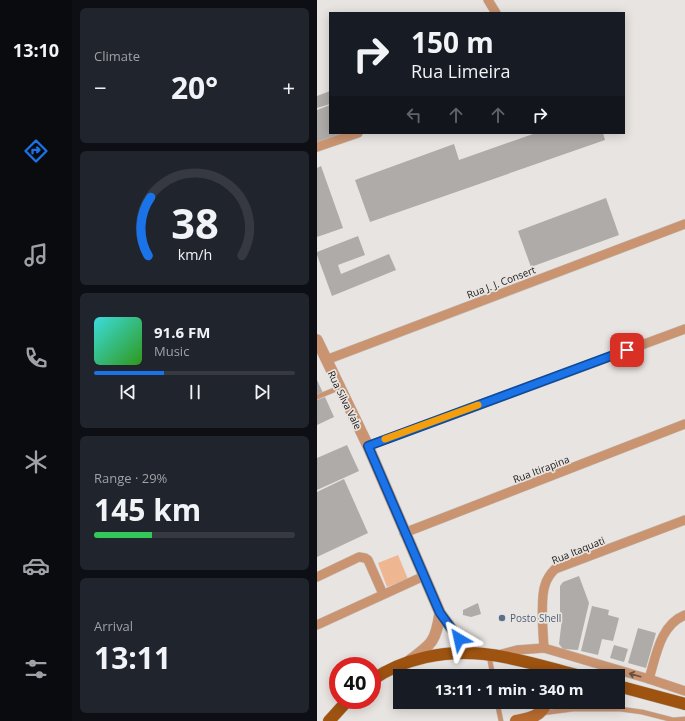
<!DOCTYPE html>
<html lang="en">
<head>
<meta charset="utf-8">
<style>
  body { margin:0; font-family:"Open Sans",sans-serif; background:#20242c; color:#f1f3f6; height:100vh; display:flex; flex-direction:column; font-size:15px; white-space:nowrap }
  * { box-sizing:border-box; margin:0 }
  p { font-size:13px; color:#9ea1a6 }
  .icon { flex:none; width:22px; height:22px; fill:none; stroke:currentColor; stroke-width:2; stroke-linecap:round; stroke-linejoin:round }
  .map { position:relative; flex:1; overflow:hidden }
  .side { display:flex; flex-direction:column; gap:8px; padding:8px; background:#0d0f14; width:245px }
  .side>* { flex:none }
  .top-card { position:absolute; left:12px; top:12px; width:296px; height:122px; border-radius:0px; box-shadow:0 2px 10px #0003; background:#171b24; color:#f1f3f6; overflow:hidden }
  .speed { position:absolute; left:12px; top:657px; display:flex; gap:8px; font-size:20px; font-weight:700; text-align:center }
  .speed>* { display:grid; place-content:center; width:52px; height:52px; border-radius:50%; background:#171b24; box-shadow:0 2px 10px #0003; line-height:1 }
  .speed .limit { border:6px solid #d22; background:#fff; color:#111 }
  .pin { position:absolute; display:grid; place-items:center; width:34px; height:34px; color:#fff; margin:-17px; border-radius:8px; box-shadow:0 2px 6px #0006 }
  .me { position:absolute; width:44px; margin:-22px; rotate:324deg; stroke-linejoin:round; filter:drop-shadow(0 0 3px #0008) }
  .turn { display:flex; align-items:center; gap:14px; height:84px; padding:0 16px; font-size:18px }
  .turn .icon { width:52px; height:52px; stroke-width:2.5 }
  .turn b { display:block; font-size:28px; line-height:34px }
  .lanes { display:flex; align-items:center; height:38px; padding:0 16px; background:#0003; justify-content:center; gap:20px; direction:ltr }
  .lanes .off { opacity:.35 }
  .big { font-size:30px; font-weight:700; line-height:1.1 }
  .side .tile { flex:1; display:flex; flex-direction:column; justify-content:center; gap:6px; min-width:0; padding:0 14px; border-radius:6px; background:#20242c }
  .side .dial { align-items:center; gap:0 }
  .dial svg { height:104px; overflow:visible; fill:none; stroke:#363941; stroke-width:7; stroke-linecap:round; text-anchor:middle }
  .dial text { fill:#f1f3f6; stroke:none }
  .song { display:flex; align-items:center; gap:12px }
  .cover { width:48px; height:48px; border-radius:6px; background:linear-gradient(135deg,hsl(180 70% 55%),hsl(110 70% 35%)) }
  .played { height:4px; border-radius:2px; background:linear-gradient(90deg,#1a73e8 35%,#363941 35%) }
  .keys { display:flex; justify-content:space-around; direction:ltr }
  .heat { display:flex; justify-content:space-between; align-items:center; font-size:22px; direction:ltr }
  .charge { height:6px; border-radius:3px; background:linear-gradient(90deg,#34c759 29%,#363941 0) }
  .trip { position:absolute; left:76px; top:669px; width:232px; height:40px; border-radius:0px; background:#171b24; box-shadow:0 2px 10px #0003; font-weight:700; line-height:40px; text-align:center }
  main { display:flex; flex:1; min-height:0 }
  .tabs { display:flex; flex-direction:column; width:72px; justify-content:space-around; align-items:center; background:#090b0e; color:#9ea1a6 }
  .tabs .icon { width:28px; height:28px }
  .tabs .selected { color:#1a73e8 }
  .tabs b { font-size:18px; color:#f1f3f6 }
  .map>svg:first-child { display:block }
  .green { fill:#efb692 }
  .building { fill:#afaba9 }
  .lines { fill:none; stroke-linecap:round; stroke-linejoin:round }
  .service-casing { stroke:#c3c0bd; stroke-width:5.5 }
  .minor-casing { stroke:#c3c0bd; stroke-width:10 }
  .tertiary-casing { stroke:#c3c0bd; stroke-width:12 }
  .secondary-casing { stroke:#c3c0bd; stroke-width:13 }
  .primary-casing { stroke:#c3c0bd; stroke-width:13 }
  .service { stroke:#ca9470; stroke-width:4.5 }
  .minor { stroke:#ca9470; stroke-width:9 }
  .tertiary { stroke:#ca9470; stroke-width:11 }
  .secondary { stroke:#b96b2f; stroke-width:12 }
  .primary { stroke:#9f5310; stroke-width:12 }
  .oneway { stroke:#6a5140 }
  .route-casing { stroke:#114b97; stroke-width:10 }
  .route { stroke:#1a73e8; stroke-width:7 }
  .slow { stroke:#f59e0b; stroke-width:7 }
  .service-dot { fill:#5c6f8a; stroke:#e8e4e1; stroke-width:1.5 }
  .labels { text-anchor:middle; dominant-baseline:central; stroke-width:3.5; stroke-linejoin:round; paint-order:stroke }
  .street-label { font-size:10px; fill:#1c1a19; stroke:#e8e4e1 }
  .service-label { font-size:10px; fill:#4e5e75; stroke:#e8e4e1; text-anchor:start }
</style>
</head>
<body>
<main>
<nav class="tabs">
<b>13:10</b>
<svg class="icon selected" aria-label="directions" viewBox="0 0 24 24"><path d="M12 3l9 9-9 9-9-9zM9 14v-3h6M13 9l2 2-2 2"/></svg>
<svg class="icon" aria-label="music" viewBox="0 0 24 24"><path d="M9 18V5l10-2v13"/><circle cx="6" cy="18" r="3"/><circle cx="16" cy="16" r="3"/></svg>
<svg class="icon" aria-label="phone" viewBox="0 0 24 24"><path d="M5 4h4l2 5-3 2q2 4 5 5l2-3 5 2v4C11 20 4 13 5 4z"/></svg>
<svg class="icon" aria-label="climate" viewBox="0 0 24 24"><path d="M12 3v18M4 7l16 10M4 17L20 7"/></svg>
<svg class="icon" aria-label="car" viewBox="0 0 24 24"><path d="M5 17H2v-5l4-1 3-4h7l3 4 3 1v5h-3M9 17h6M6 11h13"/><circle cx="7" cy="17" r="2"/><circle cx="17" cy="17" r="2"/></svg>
<svg class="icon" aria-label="filters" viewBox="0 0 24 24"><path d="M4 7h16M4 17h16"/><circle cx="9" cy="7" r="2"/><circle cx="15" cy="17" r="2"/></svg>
</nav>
<section class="side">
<div class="tile"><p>Climate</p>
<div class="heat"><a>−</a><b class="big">20°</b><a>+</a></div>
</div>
<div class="tile dial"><svg viewBox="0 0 100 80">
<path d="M14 69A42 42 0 1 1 86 69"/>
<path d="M14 69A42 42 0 0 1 16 24" stroke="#1a73e8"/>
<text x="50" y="56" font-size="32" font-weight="700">38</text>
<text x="50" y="72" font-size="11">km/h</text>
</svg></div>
<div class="tile">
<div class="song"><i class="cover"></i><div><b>91.6 FM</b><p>Music</p></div></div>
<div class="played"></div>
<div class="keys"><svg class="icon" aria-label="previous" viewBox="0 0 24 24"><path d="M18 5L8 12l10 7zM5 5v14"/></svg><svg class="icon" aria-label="pause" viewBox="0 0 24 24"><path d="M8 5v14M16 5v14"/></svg><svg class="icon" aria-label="next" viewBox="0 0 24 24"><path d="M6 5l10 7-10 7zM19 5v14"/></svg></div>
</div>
<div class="tile"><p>Range · 29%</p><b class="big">145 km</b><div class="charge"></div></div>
<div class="tile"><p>Arrival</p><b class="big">13:11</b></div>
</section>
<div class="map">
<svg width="368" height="721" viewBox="0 0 368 721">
  <rect width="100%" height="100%" fill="#e8e4e1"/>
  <path class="green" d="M81,555L91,579L70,587L61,563Z"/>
  <g class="building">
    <path d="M13,91V104L0,108V96Z"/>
    <path d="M13,105V133H27L0,143V110Z"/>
    <path d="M219,133H286L288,140L53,222L38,180L137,144L142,160Z"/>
    <path d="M4,166L26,228L0,237V168Z"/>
    <path d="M289,198L302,235L214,267L201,231Z"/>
    <path d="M41,236L48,255L21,265L24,274L72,254L79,270L15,296L0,255V252Z"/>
    <path d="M0,380L6,393L0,396Z"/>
    <path d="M8,397L17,417L0,425V400Z"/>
    <path d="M30,445L42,471L0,490V458Z"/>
    <path d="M27,479L51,533L0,557V492Z"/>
    <path d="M262,576L272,603L261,650L246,649L242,644L245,619L243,618V586L246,582Z"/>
    <path d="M161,603L164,614L154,617L146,615V610Z"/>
    <path d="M275,606L292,610L291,615L302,618L296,641L285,639L281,655L264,651Z"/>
    <path d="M321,628L339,633L329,668L311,663Z"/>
    <path d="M297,645L311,649L307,662L293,658Z"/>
  </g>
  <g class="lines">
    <g class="service-casing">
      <g id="service">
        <path d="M0,397L22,388"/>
        <path d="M172,656L176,676"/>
        <path d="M180,702L184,721"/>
        <path d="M225,713L256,709H303L325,712L356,720L368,719"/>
      </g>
    </g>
    <g class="minor-casing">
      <g id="minor">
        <path d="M171,0L179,13"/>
        <path d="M0,147L41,133"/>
        <path d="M9,360L368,224"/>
        <path d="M51,446L368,329"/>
        <path d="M87,533L368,424"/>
        <path d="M0,577L42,557L48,558L51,560L66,594"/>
        <path d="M0,625L107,576"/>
        <path d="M227,648C226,632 223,599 228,585C230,578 233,574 238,569L368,520"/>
        <path d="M181,655L200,650L227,648L332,679L368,691"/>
        <path d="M332,679C339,656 343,625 368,615"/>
      </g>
    </g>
    <g class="tertiary-casing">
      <g id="tertiary">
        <path d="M0,340L51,446L123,613L142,639L155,653"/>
        <path d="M93,660C115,644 119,641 123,613"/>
      </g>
    </g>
    <g class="secondary-casing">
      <path id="secondary" d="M199,721C214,718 223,717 230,702"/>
    </g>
    <g class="primary-casing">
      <g id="primary">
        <path d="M55,680C87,658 128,650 167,654C198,657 232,668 263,676"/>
        <path d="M301,686L368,704"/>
        <path d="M12,721L31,700"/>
      </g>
    </g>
    <use href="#service" class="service"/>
    <use href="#minor" class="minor"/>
    <use href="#tertiary" class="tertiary"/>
    <use href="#secondary" class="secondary"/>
    <use href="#primary" class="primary"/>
  </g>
  <defs><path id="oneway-shaft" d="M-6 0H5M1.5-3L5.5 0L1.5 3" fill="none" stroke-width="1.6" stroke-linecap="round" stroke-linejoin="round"/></defs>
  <use class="oneway" href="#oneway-shaft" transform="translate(318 675) rotate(-164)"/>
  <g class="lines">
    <g class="route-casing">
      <path id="route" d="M142,639L123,613L51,446L310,350"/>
    </g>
    <use href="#route" class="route"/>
    <path class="slow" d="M68,439L161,405"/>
  </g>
  <circle class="service-dot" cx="185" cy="618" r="4"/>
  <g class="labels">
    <g class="street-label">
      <text transform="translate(184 282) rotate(-21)">Rua J. J. Consert</text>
      <text transform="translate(28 400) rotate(64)">Rua Silva Vale</text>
      <text transform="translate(224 469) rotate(-21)">Rua Itirapina</text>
      <text transform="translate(261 550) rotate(-22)">Rua Itaquati</text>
    </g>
    <g class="service-label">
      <text x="193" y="618">Posto Shell</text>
    </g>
  </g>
</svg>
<div class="speed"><div class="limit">40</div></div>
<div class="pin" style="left:310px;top:350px;background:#d93025"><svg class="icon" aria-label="arrive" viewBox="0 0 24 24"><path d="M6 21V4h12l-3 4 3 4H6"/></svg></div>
<svg class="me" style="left:142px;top:639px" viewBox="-20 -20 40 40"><path d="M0-17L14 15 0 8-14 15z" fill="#1a73e8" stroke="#fff" stroke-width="4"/></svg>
<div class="trip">13:11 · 1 min · 340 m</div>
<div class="top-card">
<div class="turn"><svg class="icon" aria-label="right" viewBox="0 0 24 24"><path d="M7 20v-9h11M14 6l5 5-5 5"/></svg><div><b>150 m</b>Rua Limeira</div></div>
<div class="lanes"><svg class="icon off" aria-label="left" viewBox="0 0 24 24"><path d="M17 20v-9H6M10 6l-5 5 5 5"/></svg><svg class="icon off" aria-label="ahead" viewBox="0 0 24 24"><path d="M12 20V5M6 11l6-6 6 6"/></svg><svg class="icon off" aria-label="ahead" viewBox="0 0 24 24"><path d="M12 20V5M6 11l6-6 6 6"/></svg><svg class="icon" aria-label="right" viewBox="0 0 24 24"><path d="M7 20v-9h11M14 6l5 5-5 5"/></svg></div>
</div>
</div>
</main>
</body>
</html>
